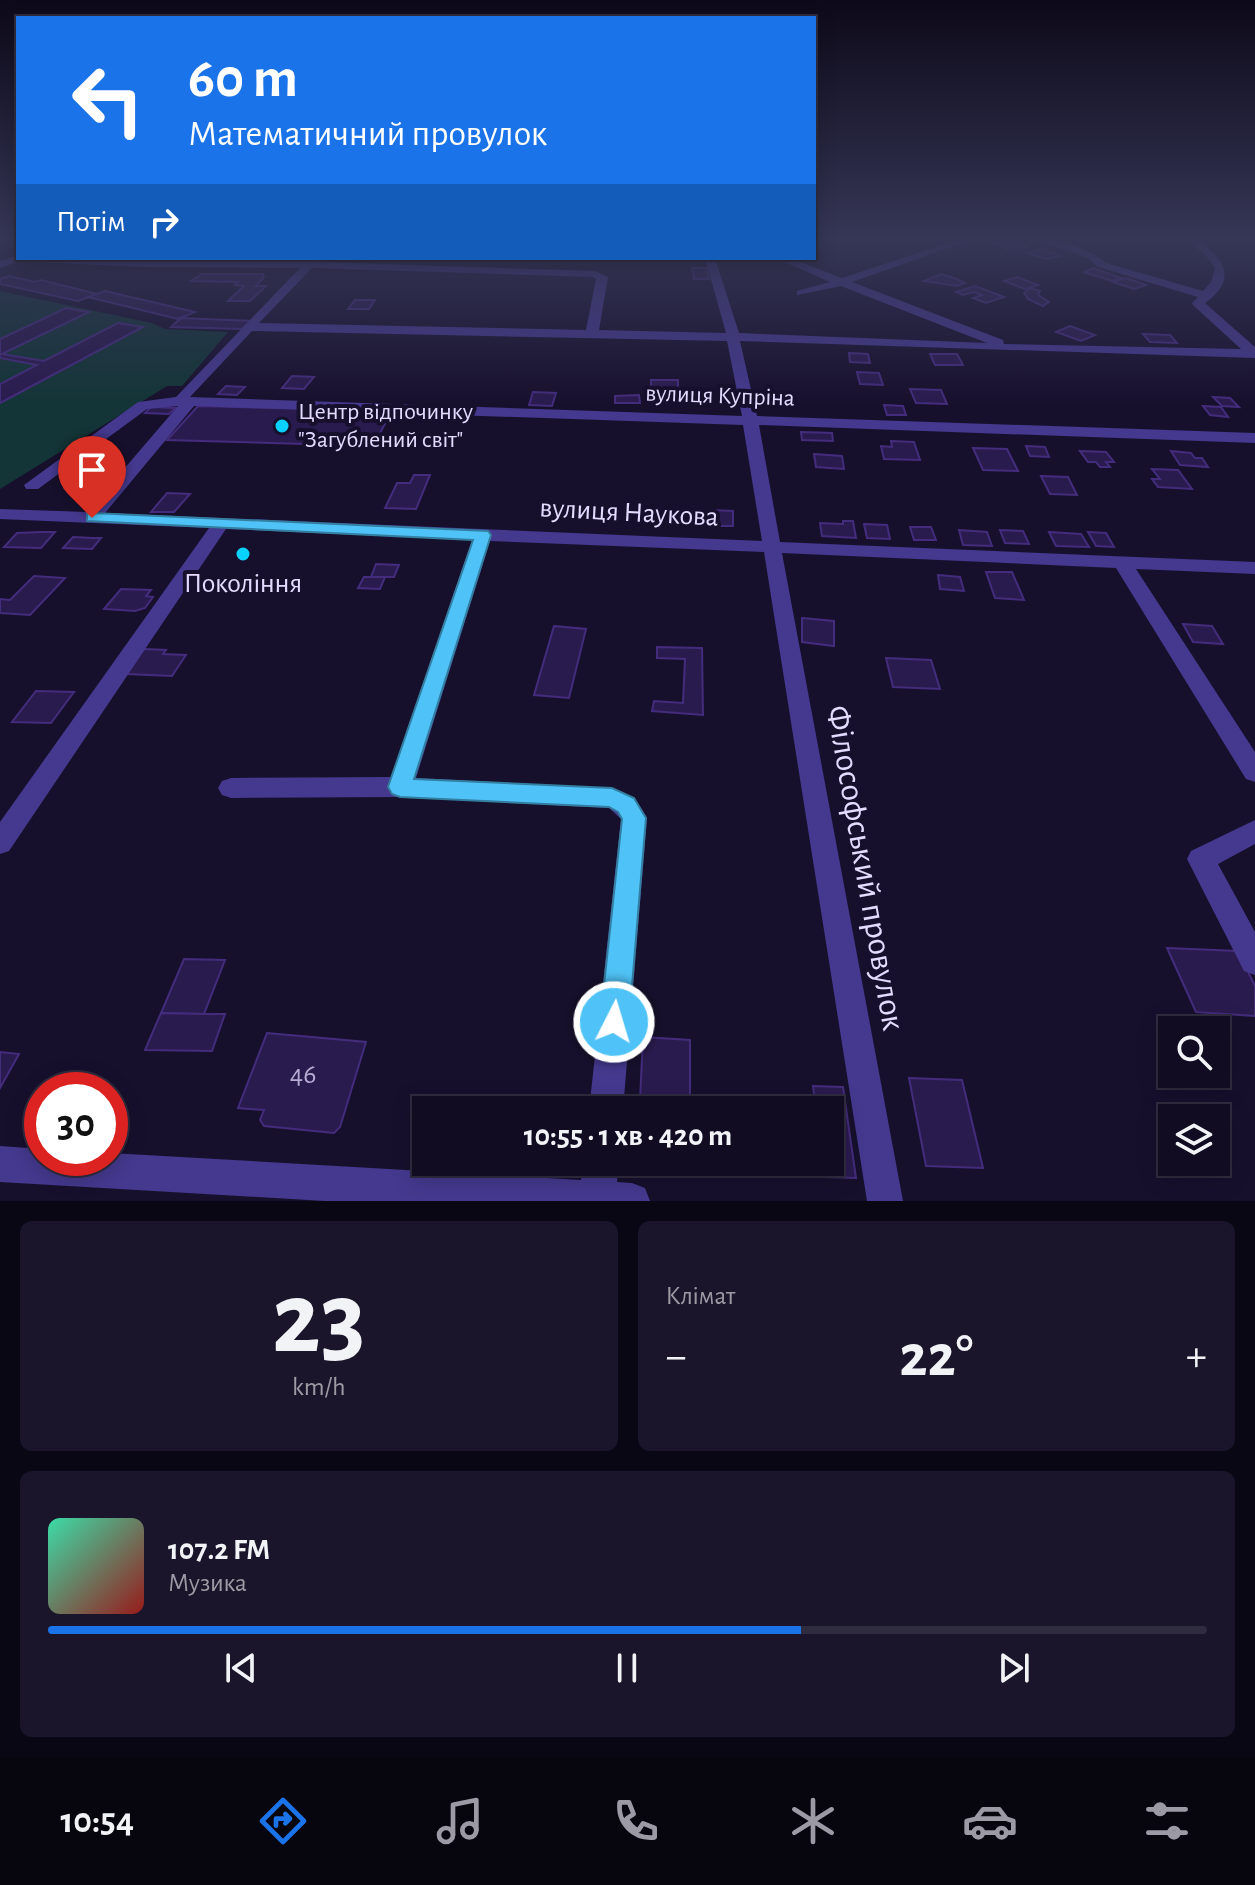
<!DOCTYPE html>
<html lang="uk">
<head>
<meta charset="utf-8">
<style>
  body { margin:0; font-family:"Alegreya Sans",sans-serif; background:#1a152a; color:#f1f3f6; height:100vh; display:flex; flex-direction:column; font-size:30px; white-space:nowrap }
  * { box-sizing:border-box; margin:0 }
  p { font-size:26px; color:#9c9ba5 }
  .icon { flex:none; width:44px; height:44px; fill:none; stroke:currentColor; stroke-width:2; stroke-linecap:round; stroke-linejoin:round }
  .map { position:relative; height:1201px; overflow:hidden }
  .side { display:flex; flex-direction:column; gap:20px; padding:20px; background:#090713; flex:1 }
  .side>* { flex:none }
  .guide { position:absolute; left:16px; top:16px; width:800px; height:244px; border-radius:0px; box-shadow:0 4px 20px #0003,0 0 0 2px #302c40; background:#1a73e8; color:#fff; overflow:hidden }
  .buttons { position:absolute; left:1158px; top:1016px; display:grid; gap:16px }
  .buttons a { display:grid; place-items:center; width:72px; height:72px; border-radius:0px; background:#110c22; box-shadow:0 4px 20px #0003,0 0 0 2px #302c40; font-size:40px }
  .speed { position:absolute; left:24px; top:1072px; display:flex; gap:16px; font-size:40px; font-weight:700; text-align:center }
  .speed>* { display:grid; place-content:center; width:104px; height:104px; border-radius:50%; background:#110c22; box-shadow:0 4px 20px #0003,0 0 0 2px #302c40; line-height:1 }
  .speed .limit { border:12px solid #d22; background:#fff; color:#111 }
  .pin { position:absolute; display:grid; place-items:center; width:68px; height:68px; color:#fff; margin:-82px -34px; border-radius:50% 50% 50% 0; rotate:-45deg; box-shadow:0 0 8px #0007 }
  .pin .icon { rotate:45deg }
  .me { position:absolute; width:88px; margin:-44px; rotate:5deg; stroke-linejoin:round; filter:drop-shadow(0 0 6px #0008) }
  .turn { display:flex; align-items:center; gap:28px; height:168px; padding:0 40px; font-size:36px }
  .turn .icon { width:104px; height:104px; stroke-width:2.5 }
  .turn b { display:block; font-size:56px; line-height:68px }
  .then { display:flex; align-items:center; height:76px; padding:0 40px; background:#0003; gap:16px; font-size:30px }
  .big { font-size:60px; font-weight:700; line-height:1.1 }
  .side .card { flex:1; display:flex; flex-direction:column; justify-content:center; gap:12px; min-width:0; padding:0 28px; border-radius:12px; background:#1a152a }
  .side .dial { align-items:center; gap:0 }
  .dial b { font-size:104px; line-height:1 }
  .song { display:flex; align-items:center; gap:24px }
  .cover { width:96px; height:96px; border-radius:12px; background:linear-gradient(135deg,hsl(160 70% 55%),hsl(0 70% 35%)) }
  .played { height:8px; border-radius:4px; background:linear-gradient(90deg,#1a73e8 65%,#302c40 65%) }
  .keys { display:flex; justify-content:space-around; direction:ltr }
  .heat { display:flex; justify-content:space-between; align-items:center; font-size:44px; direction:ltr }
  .side .tiles { flex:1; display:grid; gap:20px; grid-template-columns:1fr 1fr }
  .card:last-child { grid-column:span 2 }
  .trip { position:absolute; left:412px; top:1096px; width:432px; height:80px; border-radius:0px; background:#110c22; box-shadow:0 4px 20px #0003,0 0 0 2px #302c40; font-weight:700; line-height:80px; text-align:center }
  .menu { display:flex; height:128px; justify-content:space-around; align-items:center; background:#07050e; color:#9c9ba5 }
  .menu .icon { width:56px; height:56px }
  .menu .selected { color:#1a73e8 }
  .menu b { font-size:36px; color:#f1f3f6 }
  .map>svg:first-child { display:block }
  .green { fill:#133537 }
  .building { fill:#2a1b4f; stroke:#432c7c; stroke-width:2 }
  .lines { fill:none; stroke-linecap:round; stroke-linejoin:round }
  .minor { fill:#44398e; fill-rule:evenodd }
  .route { fill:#4fc3f7; stroke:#337fa1; stroke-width:2 }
  .poi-dot { fill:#08d1ff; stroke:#17102d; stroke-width:3 }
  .labels { text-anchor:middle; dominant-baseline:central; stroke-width:8; stroke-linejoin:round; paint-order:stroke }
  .far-street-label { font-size:24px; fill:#e3dcff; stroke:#17102d }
  .far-poi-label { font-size:24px; fill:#e3dcff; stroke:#17102d; text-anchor:start }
  .street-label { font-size:28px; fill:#e3dcff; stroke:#17102d }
  .poi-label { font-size:28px; fill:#e3dcff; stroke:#17102d }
  .near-number-label { font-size:28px; fill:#b5acd3 }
  .near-street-label { font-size:34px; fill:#e3dcff; stroke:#17102d }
</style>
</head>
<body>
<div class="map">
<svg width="1255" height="1201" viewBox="0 0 1255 1201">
  <rect width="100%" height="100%" fill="#17102d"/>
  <path class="green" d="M0,291L152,323L165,329L228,332L182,386H167L0,489Z"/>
  <g class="building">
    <path d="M1004,241L1027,248L1015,251L992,244Z"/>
    <path d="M1041,249L1061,256L1047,259L1027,253Z"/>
    <path d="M692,268H707L709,279H694Z"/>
    <path d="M1093,268L1121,278L1112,281L1084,272Z"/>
    <path d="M202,274H263L264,277L256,286H266L250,301H228L244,286L235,285L238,282L191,281Z"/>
    <path d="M941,274L957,279L965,283L957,286L924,281Z"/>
    <path d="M9,276L35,282L41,280L97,294L78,301L0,284V279Z"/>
    <path d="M1017,277L1038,285L1025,289L1004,281Z"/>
    <path d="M1126,278L1146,285L1134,289L1113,282Z"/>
    <path d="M975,286L1004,297L986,303L973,298L982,295L974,292L963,295L956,292Z"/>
    <path d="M1030,288L1040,291L1038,295L1049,302L1043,306L1028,299L1024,293Z"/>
    <path d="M105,291L195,312L178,319L88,297Z"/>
    <path d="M355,300H375L369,309H348Z"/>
    <path d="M66,308L89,312L2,354L44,361L118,323L143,327L0,403V384L37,365L0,358V339Z"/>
    <path d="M181,318L251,321L242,329L171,327Z"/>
    <path d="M1070,326L1095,335L1081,341L1056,332Z"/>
    <path d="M1143,334L1170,335L1177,343L1150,342Z"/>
    <path d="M849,353L868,354L870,363L850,362Z"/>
    <path d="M930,354H957L963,365H935Z"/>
    <path d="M857,372L879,373L883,385L860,384Z"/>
    <path d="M292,376L314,377L304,389L282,388Z"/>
    <rect x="651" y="380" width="27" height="8"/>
    <path d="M226,386L245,387L237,395L218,394Z"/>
    <path d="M910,389L941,390L947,404L916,403Z"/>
    <path d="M533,392L556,393L552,406L529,405Z"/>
    <path d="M639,395L640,403H615V396Z"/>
    <path d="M1213,397L1230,398L1239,407L1222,406Z"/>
    <path d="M884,405L903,406L906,415H887Z"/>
    <path d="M198,406L392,411L373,446L167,440Z"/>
    <path d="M1203,406L1221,407L1228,417L1210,415Z"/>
    <path d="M151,407L176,408L169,414L145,413Z"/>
    <path d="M801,432L832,433L833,441L802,440Z"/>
    <path d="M891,441L914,442L920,460L884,459L881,446L892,447Z"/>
    <path d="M1026,446L1045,447L1049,457L1030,456Z"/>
    <path d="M973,448L1007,449L1018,471L983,470Z"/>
    <path d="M1080,451L1106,452L1114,462H1106L1110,467H1100L1096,462H1088Z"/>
    <path d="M1171,451L1191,453L1195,458H1202L1208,467L1180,465Z"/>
    <path d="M814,454L842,456L844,469L816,467Z"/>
    <path d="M1152,469L1178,470L1192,489L1158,487L1152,479H1160Z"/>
    <path d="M414,475H430L416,509L385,508L397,483H410Z"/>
    <path d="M1041,476L1068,477L1077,495L1050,494Z"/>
    <path d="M167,493L190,494L174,512H151Z"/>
    <path d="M711,510L733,511V526H711Z"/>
    <path d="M843,521H853L856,538L822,536L820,523L843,524Z"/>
    <path d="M864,524L887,525L890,539L867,538Z"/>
    <path d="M910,527H931L936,540H914Z"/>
    <path d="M959,530L987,532L992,546L963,545Z"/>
    <path d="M1000,530L1023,531L1029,544L1005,543Z"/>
    <path d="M41,532H55L41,548L4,547L17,533Z"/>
    <path d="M1049,532L1081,534L1089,547L1056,546Z"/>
    <path d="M1088,532L1106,533L1114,547L1096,546Z"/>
    <path d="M73,537L93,538H101L92,549L63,548Z"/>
    <path d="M376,564L399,565L394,577H371Z"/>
    <path d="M986,572H1012L1024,600L995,598Z"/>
    <path d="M938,575L960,577L964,591L940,589Z"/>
    <path d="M34,576L65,578L30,615L0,613V599L10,600Z"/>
    <path d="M364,577H385L380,589L358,588Z"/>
    <path d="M121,589L151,590L146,596L153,597L145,608L135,611L104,609Z"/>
    <path d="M802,618L834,621V646L802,642Z"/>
    <path d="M1183,624L1212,626L1223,644L1193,642Z"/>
    <path d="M554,626L586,629L569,698L534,695Z"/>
    <path d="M657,647L702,648L703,715L652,711L654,701L683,703L685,659L657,658Z"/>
    <path d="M144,649L166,650L163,654L186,655L172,676L127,674Z"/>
    <path d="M886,658L931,660L940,689L893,687Z"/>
    <path d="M36,691L74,692L51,723L12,722Z"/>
    <path d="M1167,948L1238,951L1255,986V1016L1196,1012Z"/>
    <path d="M184,959L225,960L204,1014L161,1013Z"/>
    <path d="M161,1013L204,1014H225L212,1051L145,1050Z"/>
    <path d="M267,1033L366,1042L340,1127L334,1133L264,1126L260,1120L264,1110L238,1108Z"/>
    <path d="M643,1037L690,1040V1104L640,1100Z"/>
    <path d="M0,1052L19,1054L0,1088Z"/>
    <path d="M909,1078L962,1080L983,1168L926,1166Z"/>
    <path d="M813,1086L843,1087L856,1178L824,1177L822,1162H830V1110H816Z"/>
  </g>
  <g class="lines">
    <g class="minor">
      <path d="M966,237H980L852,282L1003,340L1004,344L1241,349L1194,306L1192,303L1198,297L1098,267L1088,258L1026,237C1050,235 1088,247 1106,263L1203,291L1211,282L1215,268L1207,257L1185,237H1196C1224,259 1239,279 1205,303L1255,347V358L740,341L757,416L1255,433V443L759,425L780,542L1255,562V574L1136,569L1255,752V782L1246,779L1116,568L782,553L903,1201H867L764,552L490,541L416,778L612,788C630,794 638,801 647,818L623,1110H589L621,819L609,808L400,797L231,798L222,795L218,788L222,781L231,778L391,777L472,540L226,529L9,851L0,854V822L209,528L0,519V509L87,512L178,406L147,409L38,489H26L24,485L138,402L176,397L300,268L142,267L20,261L0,268V261L18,255V258L306,262L312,259L317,262L595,271L608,277L599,330L726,333L705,258H715L739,333L987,343L841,286L797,295V291L830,282L775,258H790L842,278ZM312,268L593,277L596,279L586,330L259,323ZM252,331L727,341L742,416L190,397ZM194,406L743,425L762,541L105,513Z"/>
      <path d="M1255,820V844L1218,864L1255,932V975L1244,971L1187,859L1191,851Z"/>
      <path d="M0,1146L42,1149V1158H110V1153L581,1180L583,1162H619L617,1182L632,1183L645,1188L650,1201H325L0,1182Z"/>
    </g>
  </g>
  <linearGradient id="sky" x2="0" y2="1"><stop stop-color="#0d0919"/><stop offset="0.59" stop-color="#363757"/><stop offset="1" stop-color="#363757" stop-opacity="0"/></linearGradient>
  <rect width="1255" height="405" fill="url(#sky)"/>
  <path class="route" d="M92,513L488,531L491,535L414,779L612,788L634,798L646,818L629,1022L624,1033L614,1037L604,1033L600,1022L622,819L618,812L609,807L400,797L392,794L388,787L473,540L87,521V514Z"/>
  <g class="poi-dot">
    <circle cx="282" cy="426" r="8"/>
    <circle cx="243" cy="554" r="8"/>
  </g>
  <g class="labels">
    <g class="far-street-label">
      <text transform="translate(720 396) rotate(2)">вулиця Купріна</text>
    </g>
    <g class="far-poi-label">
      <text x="298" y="412">Центр відпочинку<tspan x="298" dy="28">"Загублений світ"</tspan></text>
    </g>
    <g class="street-label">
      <text transform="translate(629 513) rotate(3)">вулиця Наукова</text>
    </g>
    <g class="poi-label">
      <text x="243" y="584">Покоління</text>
    </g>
    <g class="near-number-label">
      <text x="303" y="1075">46</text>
    </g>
    <g class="near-street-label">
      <text transform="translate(865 868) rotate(80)">Філософський провулок</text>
    </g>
  </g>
</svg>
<div class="buttons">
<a><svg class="icon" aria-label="search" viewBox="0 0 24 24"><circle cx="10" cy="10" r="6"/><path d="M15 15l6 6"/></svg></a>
<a><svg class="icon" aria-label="layers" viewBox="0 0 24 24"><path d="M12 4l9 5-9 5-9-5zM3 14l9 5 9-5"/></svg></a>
</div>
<div class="speed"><div class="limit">30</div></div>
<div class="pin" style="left:92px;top:518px;background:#d93025"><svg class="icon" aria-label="arrive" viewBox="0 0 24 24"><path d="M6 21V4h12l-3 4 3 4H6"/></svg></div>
<svg class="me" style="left:614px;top:1022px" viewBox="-20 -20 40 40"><circle r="17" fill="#4fc3f7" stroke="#fff" stroke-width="3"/><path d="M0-11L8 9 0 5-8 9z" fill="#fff"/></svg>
<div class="trip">10:55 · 1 хв · 420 m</div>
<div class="guide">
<div class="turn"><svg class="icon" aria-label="left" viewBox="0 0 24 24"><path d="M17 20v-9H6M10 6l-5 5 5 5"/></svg><div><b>60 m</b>Математичний провулок</div></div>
<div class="then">Потім<svg class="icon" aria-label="right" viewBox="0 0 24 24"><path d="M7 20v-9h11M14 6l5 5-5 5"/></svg></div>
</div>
</div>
<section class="side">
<div class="tiles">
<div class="card dial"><b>23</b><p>km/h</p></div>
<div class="card"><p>Клімат</p>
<div class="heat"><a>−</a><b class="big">22°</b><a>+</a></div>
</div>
<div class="card">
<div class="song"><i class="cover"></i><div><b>107.2 FM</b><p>Музика</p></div></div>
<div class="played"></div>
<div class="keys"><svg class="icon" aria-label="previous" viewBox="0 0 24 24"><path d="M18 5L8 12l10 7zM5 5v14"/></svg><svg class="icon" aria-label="pause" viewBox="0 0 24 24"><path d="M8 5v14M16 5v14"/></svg><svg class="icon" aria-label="next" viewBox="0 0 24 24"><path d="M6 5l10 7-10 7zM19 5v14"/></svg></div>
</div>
</div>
</section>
<nav class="menu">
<b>10:54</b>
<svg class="icon selected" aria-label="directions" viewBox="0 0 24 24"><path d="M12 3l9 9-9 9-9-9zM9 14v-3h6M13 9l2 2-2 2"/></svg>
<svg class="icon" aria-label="music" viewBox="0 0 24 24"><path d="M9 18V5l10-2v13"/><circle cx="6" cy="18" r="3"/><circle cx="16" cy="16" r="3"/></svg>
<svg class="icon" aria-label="phone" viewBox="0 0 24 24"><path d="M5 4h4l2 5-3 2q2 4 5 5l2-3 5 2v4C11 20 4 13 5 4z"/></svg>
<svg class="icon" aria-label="climate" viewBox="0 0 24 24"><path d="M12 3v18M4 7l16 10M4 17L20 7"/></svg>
<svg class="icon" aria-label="car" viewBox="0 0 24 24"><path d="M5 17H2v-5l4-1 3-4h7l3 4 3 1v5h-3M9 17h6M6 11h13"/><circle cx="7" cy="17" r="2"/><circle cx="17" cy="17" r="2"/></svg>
<svg class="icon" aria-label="filters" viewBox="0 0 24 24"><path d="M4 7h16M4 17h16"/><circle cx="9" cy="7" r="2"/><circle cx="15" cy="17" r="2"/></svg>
</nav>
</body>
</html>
